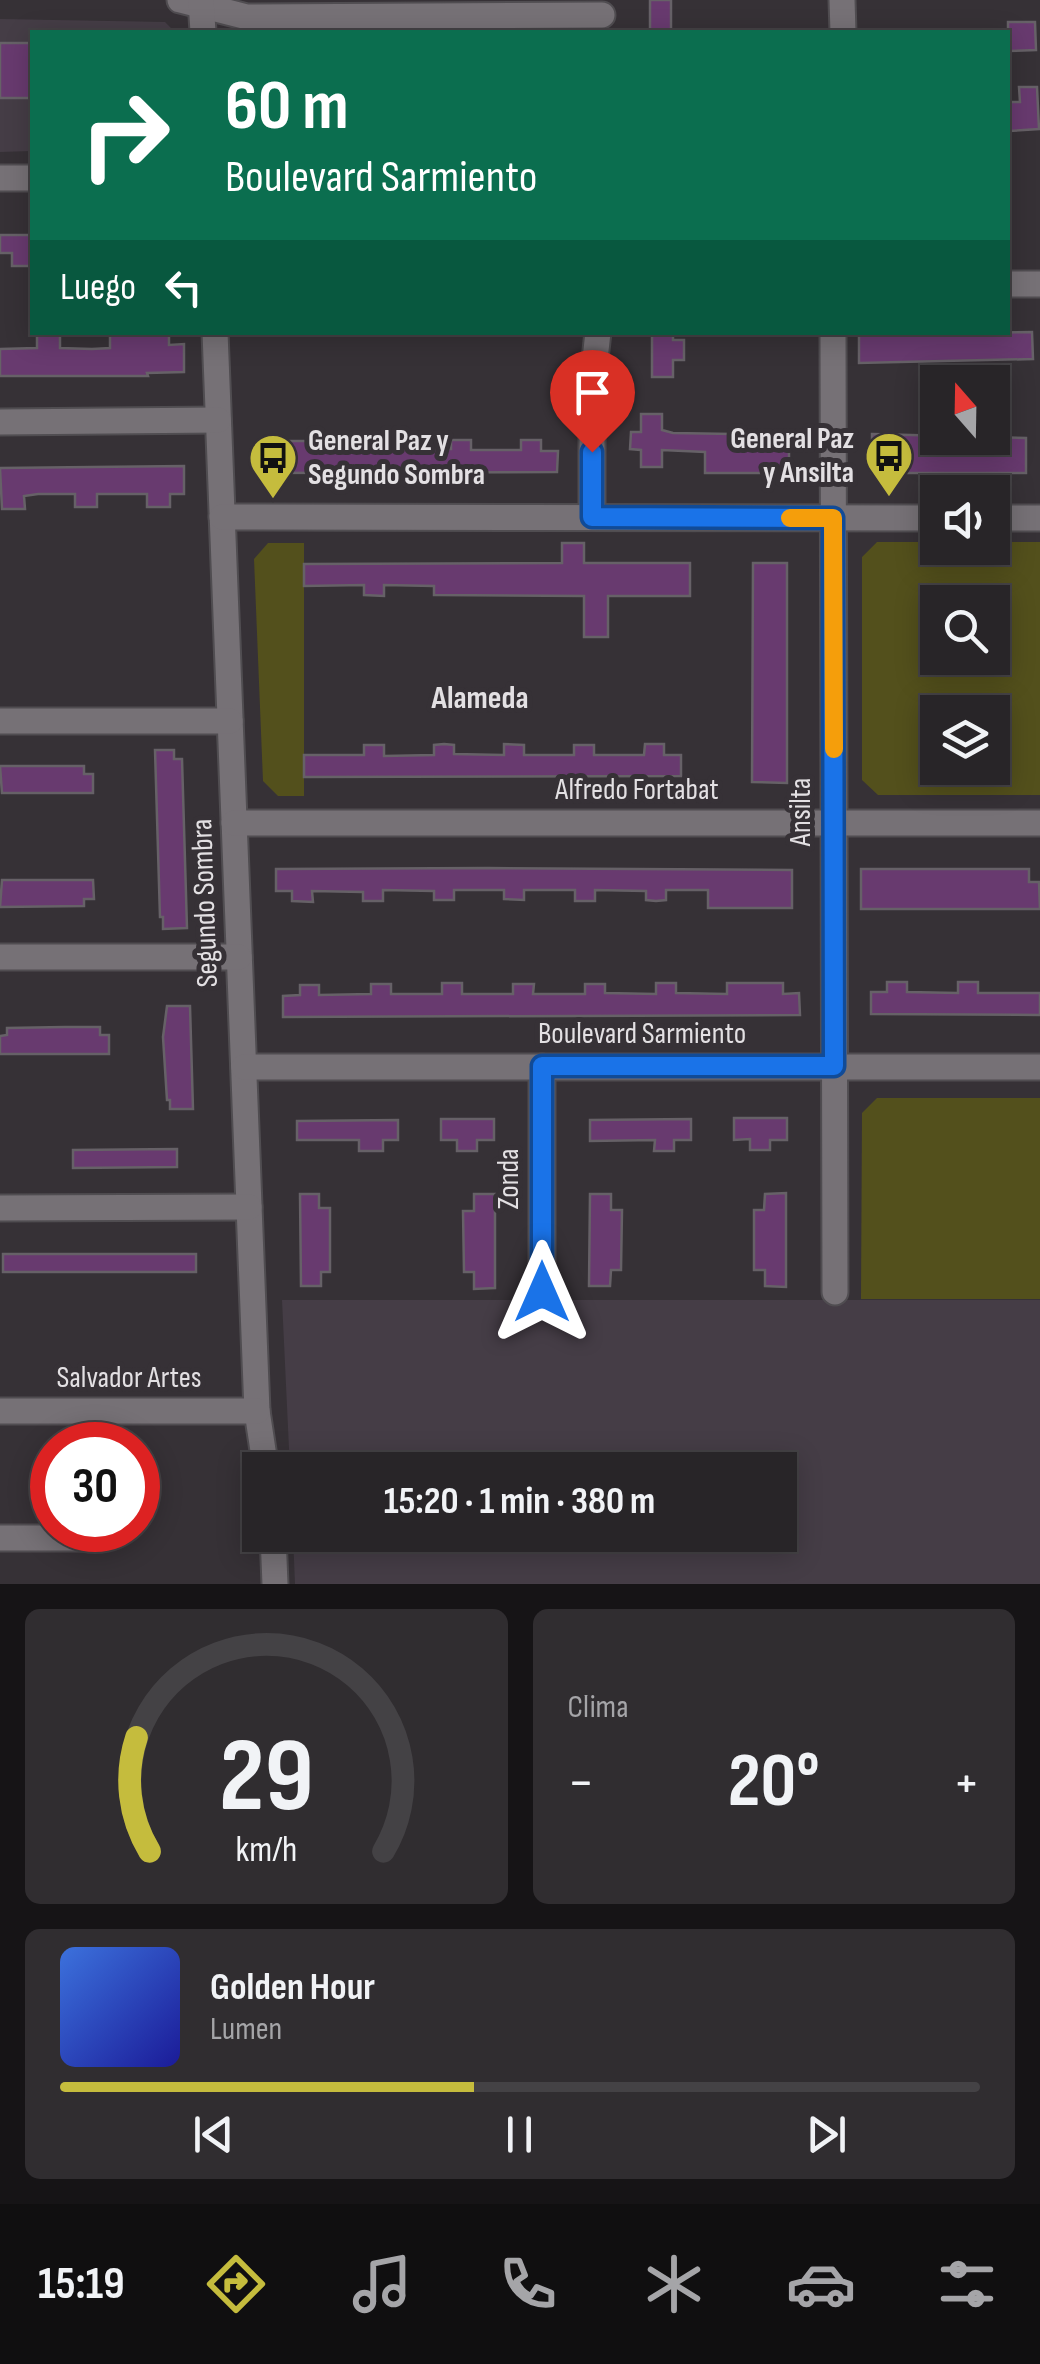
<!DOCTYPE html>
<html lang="es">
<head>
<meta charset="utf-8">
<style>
  body { margin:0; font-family:"Sofia Sans Condensed",sans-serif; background:#302d30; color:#f1f3f6; height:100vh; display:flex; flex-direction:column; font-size:38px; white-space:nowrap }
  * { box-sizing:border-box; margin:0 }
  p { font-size:32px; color:#a5a5a8 }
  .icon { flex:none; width:55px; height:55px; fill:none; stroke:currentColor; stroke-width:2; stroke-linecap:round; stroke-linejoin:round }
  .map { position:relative; height:1584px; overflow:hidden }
  .drawer { display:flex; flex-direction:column; gap:25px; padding:25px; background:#161416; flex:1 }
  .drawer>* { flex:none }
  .guide { position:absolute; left:30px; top:30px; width:980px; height:305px; border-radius:0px; box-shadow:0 5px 25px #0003,0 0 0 2px #444245; background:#0b6e4f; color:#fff; overflow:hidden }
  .needle { width:65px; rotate:340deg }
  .fabs { position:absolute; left:920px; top:365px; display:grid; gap:20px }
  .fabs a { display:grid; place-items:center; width:90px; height:90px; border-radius:0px; background:#282528; box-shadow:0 5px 25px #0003,0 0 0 2px #444245; font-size:50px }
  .speed { position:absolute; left:30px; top:1422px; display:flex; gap:20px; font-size:50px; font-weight:700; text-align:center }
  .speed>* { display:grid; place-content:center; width:130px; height:130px; border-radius:50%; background:#282528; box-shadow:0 5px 25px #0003,0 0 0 2px #444245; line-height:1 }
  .speed .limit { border:15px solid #d22; background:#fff; color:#111 }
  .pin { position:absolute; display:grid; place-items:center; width:85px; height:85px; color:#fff; margin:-102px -42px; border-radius:50% 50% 50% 0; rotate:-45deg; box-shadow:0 0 10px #0007 }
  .pin .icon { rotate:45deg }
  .me { position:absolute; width:110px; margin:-55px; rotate:0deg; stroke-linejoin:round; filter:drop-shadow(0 0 8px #0008) }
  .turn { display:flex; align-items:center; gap:35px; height:210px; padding:0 30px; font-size:45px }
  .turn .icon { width:130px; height:130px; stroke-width:2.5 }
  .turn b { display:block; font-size:70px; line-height:85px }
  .then { display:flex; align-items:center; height:95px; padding:0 30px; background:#0003; gap:20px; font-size:38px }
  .big { font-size:75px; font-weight:700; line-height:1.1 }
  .drawer .card { flex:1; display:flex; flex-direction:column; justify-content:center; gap:15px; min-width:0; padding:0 35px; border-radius:15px; background:#302d30 }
  .drawer .dial { align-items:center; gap:0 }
  .dial svg { height:260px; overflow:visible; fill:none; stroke:#444245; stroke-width:7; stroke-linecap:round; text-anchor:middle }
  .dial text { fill:#f1f3f6; stroke:none }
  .song { display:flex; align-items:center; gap:30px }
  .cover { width:120px; height:120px; border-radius:15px; background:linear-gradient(135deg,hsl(220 70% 55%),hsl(240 70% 35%)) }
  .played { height:10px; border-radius:5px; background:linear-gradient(90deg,#c5bc3d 45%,#444245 45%) }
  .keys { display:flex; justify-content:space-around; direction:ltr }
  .heat { display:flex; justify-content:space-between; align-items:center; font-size:55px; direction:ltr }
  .drawer .tiles { flex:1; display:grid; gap:25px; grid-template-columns:1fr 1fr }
  .card:last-child { grid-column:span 2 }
  .trip { position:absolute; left:242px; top:1452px; width:555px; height:100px; border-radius:0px; background:#282528; box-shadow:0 5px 25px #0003,0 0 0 2px #444245; font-weight:700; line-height:100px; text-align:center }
  .tabs { display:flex; height:160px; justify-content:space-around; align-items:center; background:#100f10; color:#a5a5a8 }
  .tabs .icon { width:70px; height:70px }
  .tabs .on { color:#c5bc3d }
  .tabs b { font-size:45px; color:#f1f3f6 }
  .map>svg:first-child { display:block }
  .built { fill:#453d46 }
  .green { fill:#53501c; fill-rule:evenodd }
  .building { fill:#683a6f; stroke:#666167; stroke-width:2.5 }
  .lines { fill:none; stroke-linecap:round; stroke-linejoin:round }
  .minor-casing { stroke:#504d51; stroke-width:29 }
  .minor { stroke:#767176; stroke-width:25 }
  .route-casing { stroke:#114b97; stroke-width:25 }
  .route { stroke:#1a73e8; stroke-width:18 }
  .slow { stroke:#f59e0b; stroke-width:18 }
  .labels { text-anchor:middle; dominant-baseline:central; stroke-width:10; stroke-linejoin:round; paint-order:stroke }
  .poi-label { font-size:30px; font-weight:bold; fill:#e3e0e3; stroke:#363136; text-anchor:end }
  .street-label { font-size:30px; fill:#e3e0e3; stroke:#363136 }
  .neighbourhood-label { font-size:32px; font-weight:bold; fill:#e3e0e3; stroke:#363136 }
</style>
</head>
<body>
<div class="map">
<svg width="1040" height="1584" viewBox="0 0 1040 1584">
  <rect width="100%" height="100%" fill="#363136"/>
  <g class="built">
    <path d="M0,19L165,22L175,32H32V151L0,152Z"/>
    <path d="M282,1300H1040V1584H295L293,1535H780V1470H290Z"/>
  </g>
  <g class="green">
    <path d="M877,542H937L938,548H992L993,542H1040V795H878L862,780V557ZM938,602H992V658H938ZM938,712H992V768H938Z"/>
    <path d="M268,543H304V796H278L263,781L254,559Z"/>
    <path d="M877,1098H1040V1299H861L862,1113Z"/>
  </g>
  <g class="building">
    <rect x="650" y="0" width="21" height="32"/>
    <path d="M1008,22H1035L1036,50L1008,51Z"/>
    <rect x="0" y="43" width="32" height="55"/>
    <path d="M1019,87H1037L1039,129L1010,131L1009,102H1020Z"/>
    <path d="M0,235H32V266H12V253H0Z"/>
    <path d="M652,332H673V340H684V360H673V377H652Z"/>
    <path d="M1032,332L1033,359L859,363V334Z"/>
    <path d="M37,335H60V348L92,349L110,348V335H169V345L184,344V372L147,373L148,376H0V349L37,348Z"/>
    <path d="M641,414H662V430L673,433L789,435V473H705V452L662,450V467H641V450L630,449L631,432H641Z"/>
    <path d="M872,434L1026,438V473H872Z"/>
    <path d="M381,439H401V449H451V440H471V450H521V440H541V451H558L557,472L259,473L260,452H276V441H334V450H381Z"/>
    <path d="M184,466V494H170V507H147V494H97V507H75V494H38L24,496L25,509H2L0,468Z"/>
    <path d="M562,543H584V563H690V596H608V637H584V596L434,595V586L384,585V596L364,595V585L304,586V564L562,563Z"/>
    <path d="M753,563H787V783L752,782Z"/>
    <path d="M444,744L454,745V754L504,755V744L524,745V755H574V745H594V755H644L645,744H664V755H681V776L304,777V755H364V745H384V756L434,755V745Z"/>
    <path d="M155,750H174V759H182L187,928L163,929V917H160Z"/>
    <path d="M0,766H84V774H93V793H2Z"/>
    <path d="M488,868L792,870V908H708V890H666V900L656,901L646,900V891L595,890V901H575V890H524V900L504,899V890H454V900H434V891L383,890V901H363V892L312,891L313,902L292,901V891H276V869Z"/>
    <path d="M861,869H1029V882H1039L1040,909H861Z"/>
    <path d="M2,880H93L94,899H84V906L0,907Z"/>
    <path d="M887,982H907V992L958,993V982H978V993H1040V1015L871,1014V992H887Z"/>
    <path d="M442,983H462V994H513V984H534L533,994H585V984H605V993L656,994V983H676V993L727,994V983H783V994L799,993L800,1015L283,1017V996L300,995V985H319V995L371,994V984H391V994H442Z"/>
    <path d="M167,1006H190L193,1109H170V1100H167L163,1037Z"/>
    <path d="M65,1027H100V1035H109V1054H0V1036L7,1035V1028Z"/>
    <path d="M734,1118H787V1140H770V1150H750V1139L734,1140Z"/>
    <path d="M441,1119H494V1140H477V1151H457V1140H441Z"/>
    <path d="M691,1119V1140H674V1151H654L655,1140L590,1141V1120Z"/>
    <path d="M398,1120V1140H383V1151H359V1140H297V1121Z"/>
    <path d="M177,1149V1167L73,1168V1150Z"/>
    <path d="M786,1193V1287L765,1286V1270H754V1210H764L765,1194Z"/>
    <path d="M300,1194H319V1208H330V1272H321V1286H301Z"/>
    <path d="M474,1194H495V1288L474,1289V1272H464L463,1211H474Z"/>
    <path d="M590,1194H611V1210H622L621,1270H611L610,1286H589Z"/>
    <rect x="3" y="1254" width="193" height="18"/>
  </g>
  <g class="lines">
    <g class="minor-casing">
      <g id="minor">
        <path d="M180,0L247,17L602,15"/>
        <path d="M201,0L203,32"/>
        <path d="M842,0L843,32"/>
        <path d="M0,178H32"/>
        <path d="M1008,284H1040"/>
        <path d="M215,332L257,1411L266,1470"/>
        <path d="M833,332L835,1292"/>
        <path d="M0,422L218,420"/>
        <path d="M222,517L938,518"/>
        <path d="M592,517V387L598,332"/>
        <path d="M992,518H1040"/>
        <path d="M0,721H230"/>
        <path d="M234,823H1040"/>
        <path d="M0,957H239"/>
        <path d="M244,1067H1040"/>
        <path d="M542,1067V1292"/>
        <path d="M0,1208L249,1207"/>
        <path d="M0,1411H257"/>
        <path d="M273,1535L275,1584"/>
        <path d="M0,1538H101"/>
      </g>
    </g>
    <use href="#minor" class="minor"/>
  </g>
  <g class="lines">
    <g class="route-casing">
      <path id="route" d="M542,1292V1066H834L833,518L592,517V452"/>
    </g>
    <use href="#route" class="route"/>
    <path class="slow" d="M790,518H833L834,749"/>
  </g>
  <defs>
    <g id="bus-pin" transform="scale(2.5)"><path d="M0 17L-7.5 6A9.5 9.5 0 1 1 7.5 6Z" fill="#c5bc3d" stroke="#363136"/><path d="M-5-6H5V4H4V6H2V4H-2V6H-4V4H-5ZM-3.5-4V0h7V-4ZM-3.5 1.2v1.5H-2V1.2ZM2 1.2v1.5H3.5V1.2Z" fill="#111"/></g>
  </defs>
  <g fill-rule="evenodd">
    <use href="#bus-pin" x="889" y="456"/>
    <use href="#bus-pin" x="273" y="458"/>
  </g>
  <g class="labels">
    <g class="poi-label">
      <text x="854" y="439">General Paz<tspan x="854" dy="34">y Ansilta</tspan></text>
      <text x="308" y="441" text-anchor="start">General Paz y<tspan x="308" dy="34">Segundo Sombra</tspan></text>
    </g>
    <g class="street-label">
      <text x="637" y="790">Alfredo Fortabat</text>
      <text transform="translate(801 812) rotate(-90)">Ansilta</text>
      <text transform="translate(205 903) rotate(-92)">Segundo Sombra</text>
      <text x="642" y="1034">Boulevard Sarmiento</text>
      <text transform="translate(509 1179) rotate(-90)">Zonda</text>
      <text x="129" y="1378">Salvador Artes</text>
    </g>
    <g class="neighbourhood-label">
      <text x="480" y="698">Alameda</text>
    </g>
  </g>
</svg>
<div class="fabs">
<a><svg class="needle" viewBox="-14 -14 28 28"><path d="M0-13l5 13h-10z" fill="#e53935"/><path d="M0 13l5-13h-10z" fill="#a5a5a8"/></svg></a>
<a><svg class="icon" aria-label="sound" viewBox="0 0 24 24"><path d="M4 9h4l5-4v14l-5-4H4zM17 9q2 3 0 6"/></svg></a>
<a><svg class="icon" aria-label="search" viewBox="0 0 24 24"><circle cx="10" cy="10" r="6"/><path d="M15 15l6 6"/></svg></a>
<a><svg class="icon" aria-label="layers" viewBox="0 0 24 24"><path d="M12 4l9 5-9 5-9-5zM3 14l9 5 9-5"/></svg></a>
</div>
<div class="speed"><div class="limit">30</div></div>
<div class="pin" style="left:592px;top:452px;background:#d93025"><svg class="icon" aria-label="arrive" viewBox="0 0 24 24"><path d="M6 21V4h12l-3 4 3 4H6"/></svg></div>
<svg class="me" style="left:542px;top:1292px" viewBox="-20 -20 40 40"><path d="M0-17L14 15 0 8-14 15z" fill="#1a73e8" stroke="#fff" stroke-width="4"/></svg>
<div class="trip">15:20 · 1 min · 380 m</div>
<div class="guide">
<div class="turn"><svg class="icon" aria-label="right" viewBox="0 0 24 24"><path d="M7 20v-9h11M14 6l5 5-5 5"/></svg><div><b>60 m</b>Boulevard Sarmiento</div></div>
<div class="then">Luego<svg class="icon" aria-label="left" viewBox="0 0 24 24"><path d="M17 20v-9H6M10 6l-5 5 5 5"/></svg></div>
</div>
</div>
<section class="drawer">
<div class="tiles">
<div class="card dial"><svg viewBox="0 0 100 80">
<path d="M14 69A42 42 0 1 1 86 69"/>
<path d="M14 69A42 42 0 0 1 10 34" stroke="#c5bc3d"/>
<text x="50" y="56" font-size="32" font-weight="700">29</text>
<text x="50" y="72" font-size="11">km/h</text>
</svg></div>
<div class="card"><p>Clima</p>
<div class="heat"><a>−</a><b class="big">20°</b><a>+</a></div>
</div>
<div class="card">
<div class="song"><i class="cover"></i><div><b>Golden Hour</b><p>Lumen</p></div></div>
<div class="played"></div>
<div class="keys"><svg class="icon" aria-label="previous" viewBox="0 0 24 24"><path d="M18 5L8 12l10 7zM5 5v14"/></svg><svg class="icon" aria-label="pause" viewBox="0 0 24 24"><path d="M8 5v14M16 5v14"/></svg><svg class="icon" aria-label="next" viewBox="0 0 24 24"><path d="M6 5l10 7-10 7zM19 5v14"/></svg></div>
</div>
</div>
</section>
<nav class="tabs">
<b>15:19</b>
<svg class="icon on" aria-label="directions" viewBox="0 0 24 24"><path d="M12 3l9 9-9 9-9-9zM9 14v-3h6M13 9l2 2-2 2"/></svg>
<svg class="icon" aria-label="music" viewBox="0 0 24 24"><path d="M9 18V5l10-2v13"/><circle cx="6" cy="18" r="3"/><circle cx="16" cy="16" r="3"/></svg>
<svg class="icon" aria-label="phone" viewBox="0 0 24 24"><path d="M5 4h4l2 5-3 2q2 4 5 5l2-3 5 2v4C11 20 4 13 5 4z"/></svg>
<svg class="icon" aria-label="climate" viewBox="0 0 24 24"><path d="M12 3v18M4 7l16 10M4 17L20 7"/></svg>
<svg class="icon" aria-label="car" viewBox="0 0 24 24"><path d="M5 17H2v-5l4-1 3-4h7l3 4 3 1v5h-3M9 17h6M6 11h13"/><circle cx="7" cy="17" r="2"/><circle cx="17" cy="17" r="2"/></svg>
<svg class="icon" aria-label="filters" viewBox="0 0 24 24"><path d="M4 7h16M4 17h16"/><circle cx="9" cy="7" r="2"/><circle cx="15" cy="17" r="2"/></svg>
</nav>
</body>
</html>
